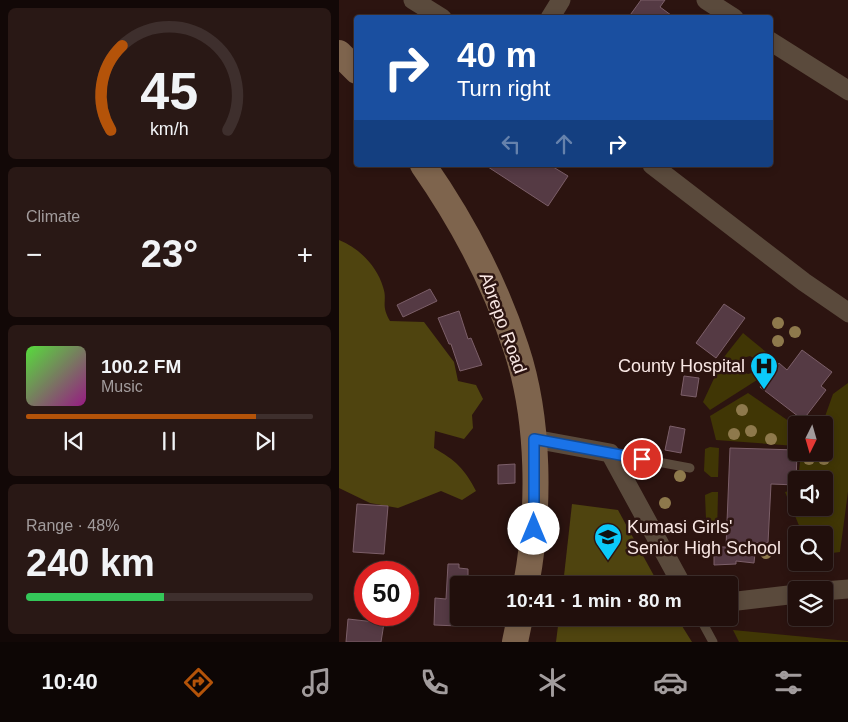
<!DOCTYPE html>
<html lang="en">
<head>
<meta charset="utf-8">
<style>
  body { margin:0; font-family:Helvetica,sans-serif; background:#291815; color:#f1f3f6; height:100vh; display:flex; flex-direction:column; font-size:19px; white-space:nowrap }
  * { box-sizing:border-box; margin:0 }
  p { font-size:16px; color:#a29c9d }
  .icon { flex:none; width:28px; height:28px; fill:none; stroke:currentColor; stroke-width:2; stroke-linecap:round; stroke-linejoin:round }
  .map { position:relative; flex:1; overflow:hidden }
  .drawer { display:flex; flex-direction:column; gap:8px; padding:8px; background:#120807; width:339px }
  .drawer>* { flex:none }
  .guide { position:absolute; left:15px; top:15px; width:419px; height:152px; border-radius:5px; box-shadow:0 2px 8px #0003,0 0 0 1px #3e2f2d; background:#1a4fa0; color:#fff; overflow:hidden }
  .needle { width:32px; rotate:185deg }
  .tools { position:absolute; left:449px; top:416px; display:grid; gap:10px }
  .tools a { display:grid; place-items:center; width:45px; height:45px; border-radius:5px; background:#210f0c; box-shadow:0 2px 8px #0003,0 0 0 1px #3e2f2d; font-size:25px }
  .speed { position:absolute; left:15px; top:561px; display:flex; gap:10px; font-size:25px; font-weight:700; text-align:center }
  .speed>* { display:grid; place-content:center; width:65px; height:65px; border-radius:50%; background:#210f0c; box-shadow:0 2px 8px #0003,0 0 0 1px #3e2f2d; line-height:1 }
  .speed .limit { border:8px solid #d22; background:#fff; color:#111 }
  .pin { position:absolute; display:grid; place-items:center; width:42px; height:42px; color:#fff; margin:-21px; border:2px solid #fff; border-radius:50%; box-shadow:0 1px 5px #0007 }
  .me { position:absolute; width:55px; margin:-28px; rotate:0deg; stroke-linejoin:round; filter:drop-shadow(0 0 4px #0008) }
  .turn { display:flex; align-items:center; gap:18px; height:105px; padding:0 20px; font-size:22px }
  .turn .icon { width:65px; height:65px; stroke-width:2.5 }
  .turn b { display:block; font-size:35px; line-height:42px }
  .lanes { display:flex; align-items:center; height:48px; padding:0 20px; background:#0003; justify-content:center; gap:25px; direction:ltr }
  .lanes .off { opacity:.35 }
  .big { font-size:38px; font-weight:700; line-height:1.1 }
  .drawer .card { flex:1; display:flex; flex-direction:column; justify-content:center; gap:8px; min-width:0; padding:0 18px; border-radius:8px; background:#291815 }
  .drawer .dial { align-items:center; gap:0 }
  .dial svg { height:130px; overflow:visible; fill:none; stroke:#3e2f2d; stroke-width:7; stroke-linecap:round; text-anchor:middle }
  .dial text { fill:#f1f3f6; stroke:none }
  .song { display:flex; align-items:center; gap:15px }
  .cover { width:60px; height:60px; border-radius:8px; background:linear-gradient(135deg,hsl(110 70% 55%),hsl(310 70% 35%)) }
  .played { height:5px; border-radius:2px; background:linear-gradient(90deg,#b45309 80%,#3e2f2d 80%) }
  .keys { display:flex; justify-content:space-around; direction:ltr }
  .heat { display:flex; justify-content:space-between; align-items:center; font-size:28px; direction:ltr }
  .charge { height:8px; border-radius:4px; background:linear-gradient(90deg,#34c759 48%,#3e2f2d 0) }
  .trip { position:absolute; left:111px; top:576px; width:288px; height:50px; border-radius:5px; background:#210f0c; box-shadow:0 2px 8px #0003,0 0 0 1px #3e2f2d; font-weight:700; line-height:50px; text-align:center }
  .tabs { display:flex; height:80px; justify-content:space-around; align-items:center; background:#0d0605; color:#a29c9d }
  .tabs .icon { width:35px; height:35px }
  .tabs .active { color:#b45309 }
  .tabs b { font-size:22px; color:#f1f3f6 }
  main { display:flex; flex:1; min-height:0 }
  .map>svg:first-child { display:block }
  .green { fill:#403605 }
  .forest { fill:#4f440f }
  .building { fill:#553a44; stroke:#7c5f69 }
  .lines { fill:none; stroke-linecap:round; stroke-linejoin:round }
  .service { stroke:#5a4a3c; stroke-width:9 }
  .minor { stroke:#5a4a3c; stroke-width:19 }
  .secondary { stroke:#7e644d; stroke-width:26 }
  .tree { fill:#8e794c }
  .route-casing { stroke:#114b97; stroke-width:12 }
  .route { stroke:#1a73e8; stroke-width:9 }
  .labels { text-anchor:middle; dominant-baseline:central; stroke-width:5; stroke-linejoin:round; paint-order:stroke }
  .street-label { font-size:18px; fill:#f9e7e4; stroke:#2c1410 }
  .poi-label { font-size:18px; fill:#f9e7e4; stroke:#2c1410; text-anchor:end }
</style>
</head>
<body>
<main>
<section class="drawer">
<div class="card dial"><svg viewBox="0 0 100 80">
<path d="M14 69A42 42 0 1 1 86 69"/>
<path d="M14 69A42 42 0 0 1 21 17" stroke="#b45309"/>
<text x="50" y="56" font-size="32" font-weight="700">45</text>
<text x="50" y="72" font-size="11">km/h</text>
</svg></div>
<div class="card"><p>Climate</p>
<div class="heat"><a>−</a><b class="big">23°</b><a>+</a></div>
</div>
<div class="card">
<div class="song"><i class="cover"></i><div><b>100.2 FM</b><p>Music</p></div></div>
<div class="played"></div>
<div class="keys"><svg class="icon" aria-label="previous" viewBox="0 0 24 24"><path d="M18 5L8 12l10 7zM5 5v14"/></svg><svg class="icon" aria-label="pause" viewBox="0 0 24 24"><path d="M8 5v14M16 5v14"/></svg><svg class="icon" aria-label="next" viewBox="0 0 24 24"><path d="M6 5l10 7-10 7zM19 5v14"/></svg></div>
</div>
<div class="card"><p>Range · 48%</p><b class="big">240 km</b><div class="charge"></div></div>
</section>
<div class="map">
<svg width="510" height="642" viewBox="0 0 510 642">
  <rect width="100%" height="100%" fill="#2c1410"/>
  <g class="green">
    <path d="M404,333L438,361L424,380H421L416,371L418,368V360L411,356L404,358C400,365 401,371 409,374L413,373L418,380L371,410L364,402L385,357Z"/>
    <path d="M509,383L510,484L501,552L485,554V535H464L446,492L457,489L458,508H485V480H459L462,453L485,452V425H483L494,394Z"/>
    <path d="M409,393L457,426V446L377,440L371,416Z"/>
    <path d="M371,447L380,448L379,477H372L365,471L366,449Z"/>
    <path d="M373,492H379L378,535L367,519L366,495Z"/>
    <path d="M394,630L509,641V642H400Z"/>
  </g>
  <g class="forest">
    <path d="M0,240C20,248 38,266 44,287C49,301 41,304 51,321L85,322L115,362L119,381L137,385L144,399L133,415L134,428L125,439L96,431L95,448C116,460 126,469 137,491L123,500L102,491L59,508L31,503L0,488Z"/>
    <path d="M233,504L279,510L320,585H224Z"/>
    <path d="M220,618H338L353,642H217Z"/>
  </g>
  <g class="building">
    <path d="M302,0H326L321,7L336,18H289Z"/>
    <path d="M146,165H211L229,176L209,206Z"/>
    <path d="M91,289L98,301L64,317L58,305Z"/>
    <path d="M385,304L406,318L377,358L357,343Z"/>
    <path d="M120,311L129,339L132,338L143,365L121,371L112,344H110L99,318Z"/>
    <path d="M463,350L493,372L482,386L487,390L464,420L421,387L440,363L448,370Z"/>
    <path d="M345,376L360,378L357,397L342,395Z"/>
    <path d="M331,426L346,429L342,453L326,450Z"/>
    <path d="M391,448L458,450L457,485L432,484L429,543H417L415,563L397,561V564L375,565V547H387Z"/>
    <path d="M176,464V483L159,484V465Z"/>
    <path d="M18,504L49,506L45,554L14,552Z"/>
    <path d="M109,564H120V568L129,569V585H120V626L95,625L96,598L107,599Z"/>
    <path d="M9,619L45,623L42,642H7Z"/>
  </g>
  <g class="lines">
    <g class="service">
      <path d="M271,453L351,468"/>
      <path d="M361,618L374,642"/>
    </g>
    <g class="minor">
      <path d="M74,0L103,18"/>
      <path d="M367,0L395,18"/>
      <path d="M211,18L222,0"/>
      <path d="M431,41L510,91"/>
      <path d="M313,165L465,282L510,313"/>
      <path d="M195,439L271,453L343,585"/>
      <path d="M485,591L510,589"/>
      <path d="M390,602L458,594"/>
    </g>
    <g class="secondary">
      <path d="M0,53L18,71"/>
      <path d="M84,165C123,221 156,283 177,348C201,420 201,511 187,585"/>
      <path d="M176,642L181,618"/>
    </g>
  </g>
  <g class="tree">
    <circle cx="439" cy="323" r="6"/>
    <circle cx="456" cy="332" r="6"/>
    <circle cx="439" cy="341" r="6"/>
    <circle cx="403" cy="410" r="6"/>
    <circle cx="412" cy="431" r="6"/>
    <circle cx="395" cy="434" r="6"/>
    <circle cx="432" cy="439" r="6"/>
    <circle cx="470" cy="459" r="6"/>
    <circle cx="485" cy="459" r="6"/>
    <circle cx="341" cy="476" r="6"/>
    <circle cx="326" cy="503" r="6"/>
    <circle cx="368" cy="525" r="6"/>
    <circle cx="427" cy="553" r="6"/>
  </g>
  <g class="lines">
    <g class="route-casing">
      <path id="route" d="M195,529V439L303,459"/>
    </g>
    <use href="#route" class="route"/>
  </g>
  <defs>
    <g id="hospital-pin" transform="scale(1.4375)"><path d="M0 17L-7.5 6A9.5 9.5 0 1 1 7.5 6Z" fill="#0bcafa" stroke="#2c1410"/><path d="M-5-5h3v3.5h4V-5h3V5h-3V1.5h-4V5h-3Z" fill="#111"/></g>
    <g id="school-pin" transform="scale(1.4375)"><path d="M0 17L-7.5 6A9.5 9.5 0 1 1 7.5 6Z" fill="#0bcafa" stroke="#2c1410"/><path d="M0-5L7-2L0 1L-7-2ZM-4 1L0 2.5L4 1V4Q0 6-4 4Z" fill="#111"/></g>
  </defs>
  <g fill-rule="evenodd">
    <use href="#hospital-pin" x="425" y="366"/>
    <use href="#school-pin" x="269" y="537"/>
  </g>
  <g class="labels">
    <g class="street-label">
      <text transform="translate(164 323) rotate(70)">Abrepo Road</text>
    </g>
    <g class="poi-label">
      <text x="406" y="366">County Hospital</text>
      <text x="288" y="527" text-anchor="start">Kumasi Girls'<tspan x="288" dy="21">Senior High School</tspan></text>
    </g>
  </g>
</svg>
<div class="tools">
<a><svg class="needle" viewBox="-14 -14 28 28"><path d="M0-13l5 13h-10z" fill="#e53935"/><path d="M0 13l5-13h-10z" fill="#a29c9d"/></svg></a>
<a><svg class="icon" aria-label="sound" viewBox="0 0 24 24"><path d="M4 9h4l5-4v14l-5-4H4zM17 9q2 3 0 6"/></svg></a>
<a><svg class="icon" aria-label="search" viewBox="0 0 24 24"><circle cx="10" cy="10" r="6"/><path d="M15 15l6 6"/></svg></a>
<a><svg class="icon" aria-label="layers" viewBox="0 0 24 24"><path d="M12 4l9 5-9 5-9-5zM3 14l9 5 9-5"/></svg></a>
</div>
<div class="speed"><div class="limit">50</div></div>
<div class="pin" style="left:303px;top:459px;background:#d93025"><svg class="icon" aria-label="arrive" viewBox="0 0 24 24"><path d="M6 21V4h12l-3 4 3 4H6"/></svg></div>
<svg class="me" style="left:195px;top:529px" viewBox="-20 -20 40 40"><circle r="19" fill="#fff"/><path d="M0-13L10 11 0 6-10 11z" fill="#1a73e8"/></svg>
<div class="trip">10:41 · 1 min · 80 m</div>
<div class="guide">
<div class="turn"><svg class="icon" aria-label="right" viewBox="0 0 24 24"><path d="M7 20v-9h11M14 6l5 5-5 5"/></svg><div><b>40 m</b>Turn right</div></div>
<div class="lanes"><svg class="icon off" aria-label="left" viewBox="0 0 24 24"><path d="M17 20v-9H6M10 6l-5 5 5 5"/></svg><svg class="icon off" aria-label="ahead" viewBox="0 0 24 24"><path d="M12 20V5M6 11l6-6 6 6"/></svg><svg class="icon" aria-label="right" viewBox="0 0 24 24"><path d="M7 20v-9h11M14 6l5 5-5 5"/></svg></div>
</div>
</div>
</main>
<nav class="tabs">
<b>10:40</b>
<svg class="icon active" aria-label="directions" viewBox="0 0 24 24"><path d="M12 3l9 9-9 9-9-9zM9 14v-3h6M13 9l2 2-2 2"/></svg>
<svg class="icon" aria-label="music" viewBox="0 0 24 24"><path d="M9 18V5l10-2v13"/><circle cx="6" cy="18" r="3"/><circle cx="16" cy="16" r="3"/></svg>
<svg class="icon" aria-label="phone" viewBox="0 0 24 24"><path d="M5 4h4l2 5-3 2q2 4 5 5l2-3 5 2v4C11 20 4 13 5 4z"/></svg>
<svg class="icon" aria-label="climate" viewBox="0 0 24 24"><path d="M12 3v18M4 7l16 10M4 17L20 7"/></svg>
<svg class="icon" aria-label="car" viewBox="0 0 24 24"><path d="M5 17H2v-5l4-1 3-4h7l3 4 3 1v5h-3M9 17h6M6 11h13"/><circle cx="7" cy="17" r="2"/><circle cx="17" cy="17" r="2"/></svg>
<svg class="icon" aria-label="filters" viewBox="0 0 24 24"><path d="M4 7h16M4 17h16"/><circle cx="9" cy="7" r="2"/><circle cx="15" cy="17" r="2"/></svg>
</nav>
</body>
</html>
